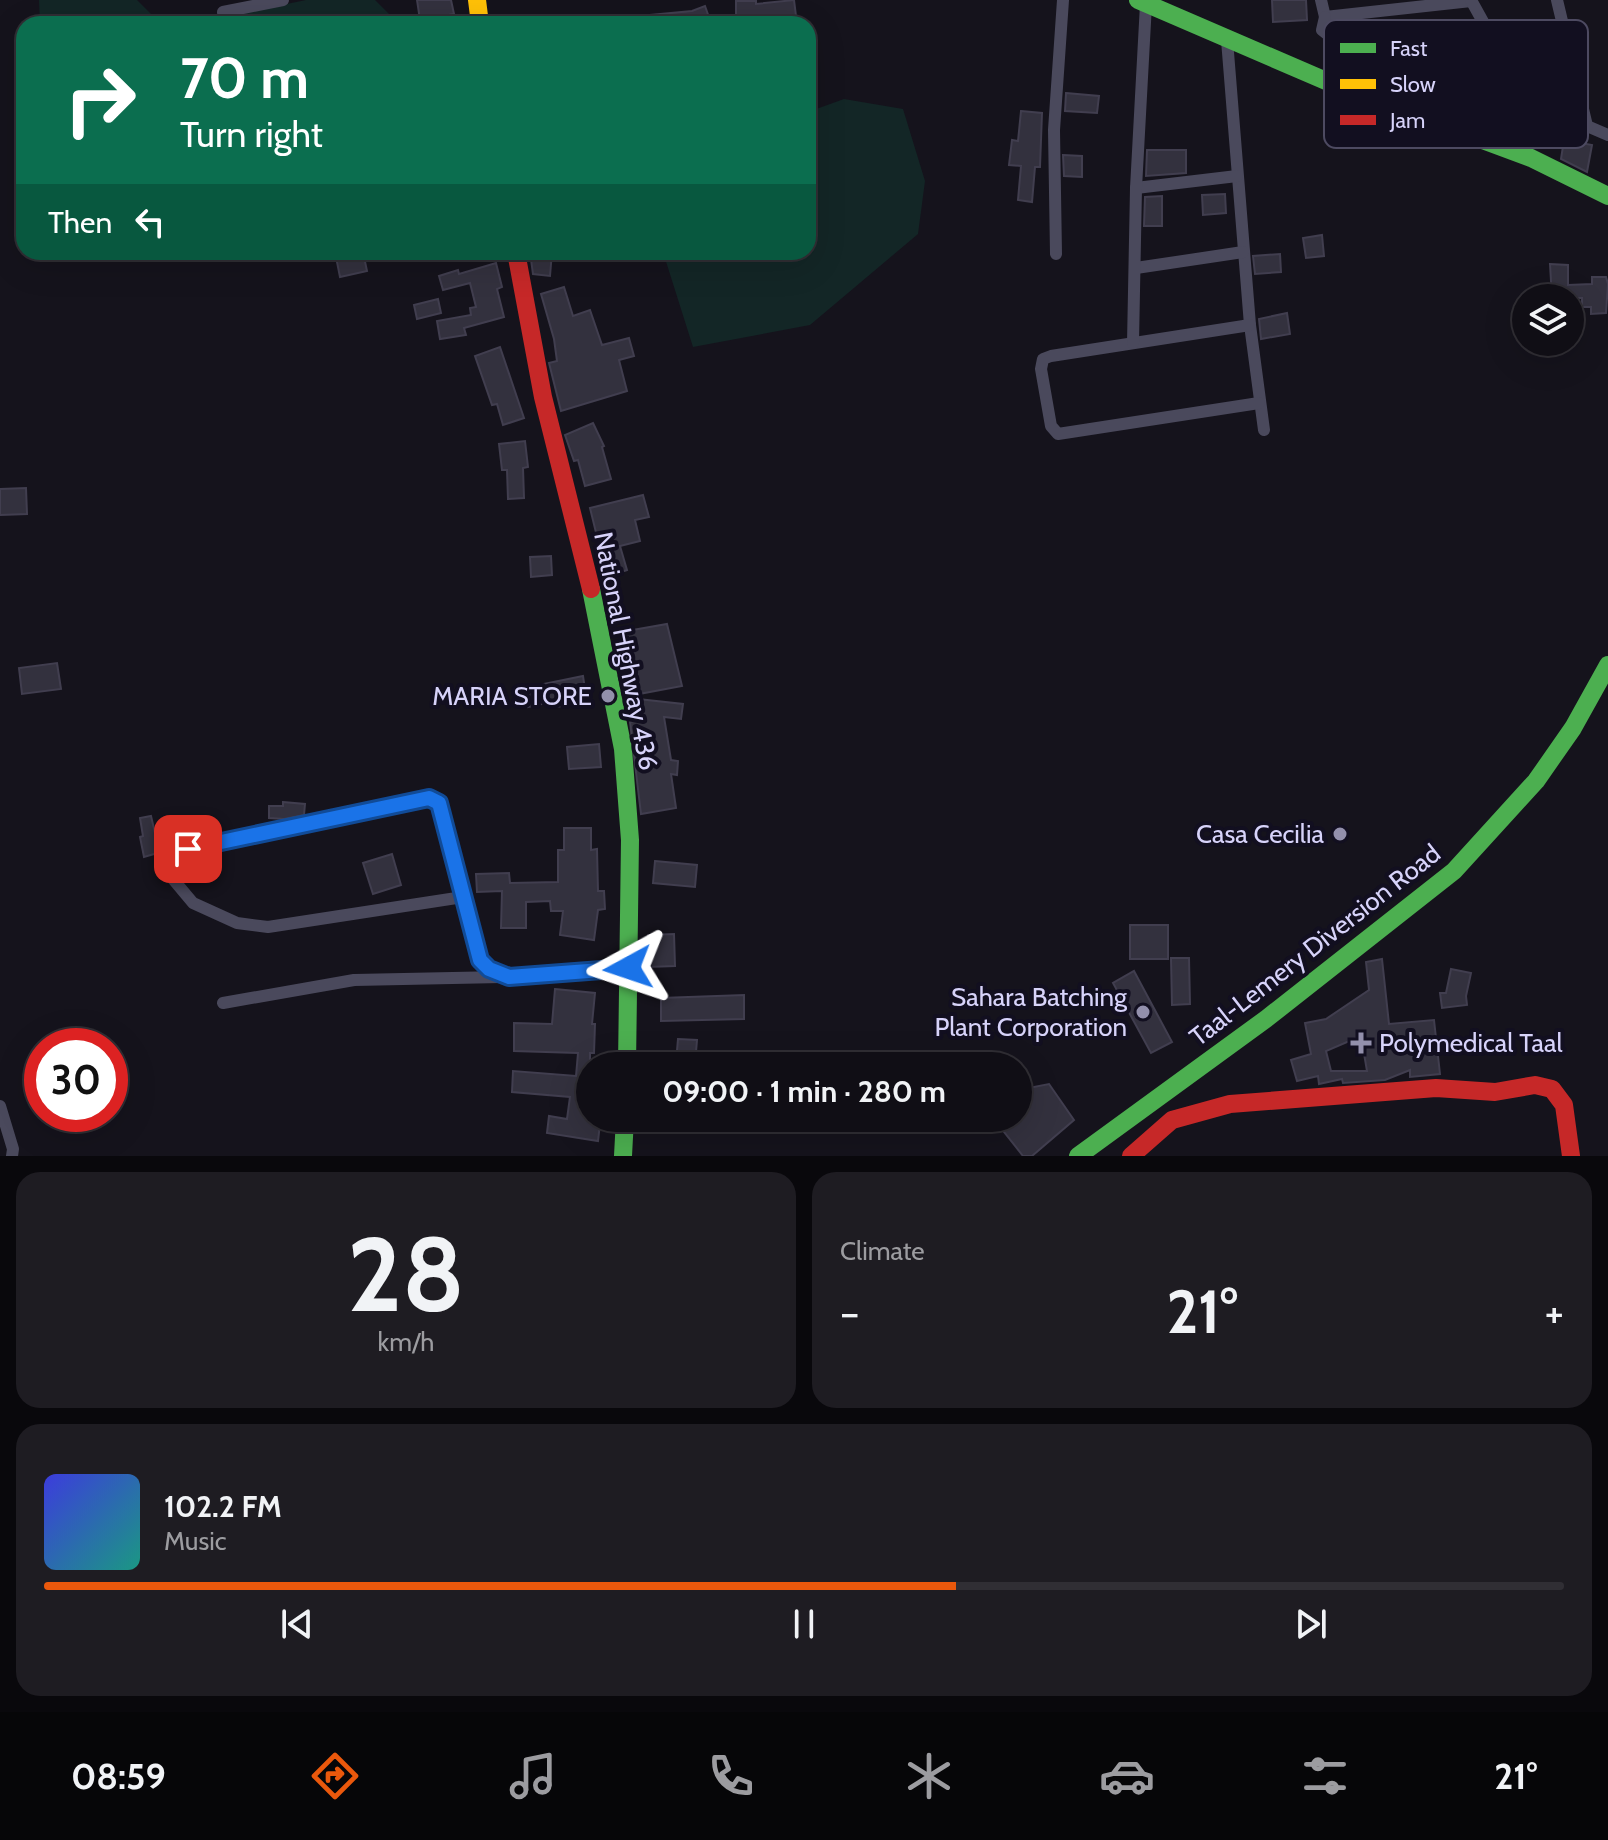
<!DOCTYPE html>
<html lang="en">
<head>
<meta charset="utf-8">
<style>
  body { margin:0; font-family:Cabin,sans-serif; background:#1e1c22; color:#f1f3f6; height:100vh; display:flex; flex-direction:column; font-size:30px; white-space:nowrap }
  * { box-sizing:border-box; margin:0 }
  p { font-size:26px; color:#9c9ca0 }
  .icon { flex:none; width:44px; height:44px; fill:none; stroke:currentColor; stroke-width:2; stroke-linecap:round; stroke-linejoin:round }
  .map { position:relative; height:1156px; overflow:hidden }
  .details { display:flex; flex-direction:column; gap:16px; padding:16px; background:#09080c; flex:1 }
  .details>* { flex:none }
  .banner { position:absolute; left:16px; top:16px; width:800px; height:244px; border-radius:24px; box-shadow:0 8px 32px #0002,0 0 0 2px #302e34; background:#0b6e4f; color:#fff; overflow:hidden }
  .controls { position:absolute; left:1512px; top:284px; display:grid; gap:16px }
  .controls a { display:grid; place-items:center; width:72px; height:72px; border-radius:50%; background:#100e15; box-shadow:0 8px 32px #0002,0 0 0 2px #302e34; font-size:40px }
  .speed { position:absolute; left:24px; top:1028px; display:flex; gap:16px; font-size:40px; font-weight:700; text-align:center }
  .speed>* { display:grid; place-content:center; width:104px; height:104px; border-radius:50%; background:#100e15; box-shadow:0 8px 32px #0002,0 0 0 2px #302e34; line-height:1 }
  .speed .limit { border:12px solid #d22; background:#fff; color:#111 }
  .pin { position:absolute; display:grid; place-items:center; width:68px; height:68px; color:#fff; margin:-34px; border-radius:16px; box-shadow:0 4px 12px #0006 }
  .me { position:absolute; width:88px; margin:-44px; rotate:265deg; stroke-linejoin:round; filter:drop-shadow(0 0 6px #0008) }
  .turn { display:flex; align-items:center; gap:28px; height:168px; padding:0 32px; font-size:36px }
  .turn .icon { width:104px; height:104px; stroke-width:2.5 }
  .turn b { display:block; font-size:56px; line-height:68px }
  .then { display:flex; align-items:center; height:76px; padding:0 32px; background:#0003; gap:16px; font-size:30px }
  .big { font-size:60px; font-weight:800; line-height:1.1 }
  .details .tile { flex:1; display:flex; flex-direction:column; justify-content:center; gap:12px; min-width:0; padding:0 28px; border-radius:24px; background:#1e1c22 }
  .details .dial { align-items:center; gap:0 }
  .dial b { font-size:104px; line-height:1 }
  .song { display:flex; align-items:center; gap:24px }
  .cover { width:96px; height:96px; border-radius:12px; background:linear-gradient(135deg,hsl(240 70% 55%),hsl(170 70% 35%)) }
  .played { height:8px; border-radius:4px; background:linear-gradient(90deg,#ea580c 60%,#302e34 60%) }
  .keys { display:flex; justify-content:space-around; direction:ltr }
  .heat { display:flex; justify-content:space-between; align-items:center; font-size:44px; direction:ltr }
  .details .tiles { flex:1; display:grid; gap:16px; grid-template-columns:1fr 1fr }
  .tile:last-child { grid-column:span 2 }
  .trip { position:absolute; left:576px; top:1052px; width:456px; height:80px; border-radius:40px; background:#100e15; box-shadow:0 8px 32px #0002,0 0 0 2px #302e34; font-weight:800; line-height:80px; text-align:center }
  .tab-bar { display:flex; height:128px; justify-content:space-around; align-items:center; background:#060608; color:#9c9ca0 }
  .tab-bar .icon { width:56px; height:56px }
  .tab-bar .on { color:#ea580c }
  .tab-bar b { font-size:36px; color:#f1f3f6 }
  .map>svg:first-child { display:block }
  .green { fill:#132626 }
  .building { fill:#33313e; stroke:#413e4f; stroke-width:2; fill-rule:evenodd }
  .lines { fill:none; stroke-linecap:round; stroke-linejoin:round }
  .street { stroke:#4a495c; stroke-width:12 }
  .fast { stroke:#4caf50; stroke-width:18 }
  .slow { stroke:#ffc107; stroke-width:18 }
  .jam { stroke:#c62828; stroke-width:18 }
  .route-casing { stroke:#114b97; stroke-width:20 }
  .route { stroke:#1a73e8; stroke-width:14 }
  .poi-dot { fill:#9390ac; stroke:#120f20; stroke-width:3 }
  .labels { text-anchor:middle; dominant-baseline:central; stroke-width:8; stroke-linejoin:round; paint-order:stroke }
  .street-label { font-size:26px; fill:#d7d3fa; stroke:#120f20 }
  .poi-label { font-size:26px; fill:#d7d3fa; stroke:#120f20; text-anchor:end }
  .key { fill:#120f20; stroke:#4d4a61; stroke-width:2 }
  .key-label { font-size:22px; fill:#d7d3fa }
</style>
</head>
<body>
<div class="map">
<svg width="1608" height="1156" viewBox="0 0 1608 1156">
  <rect width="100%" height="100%" fill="#15131c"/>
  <g class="green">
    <path d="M39,0H137L156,19L223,17L306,0H375L399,24H40Z"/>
    <path d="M844,99L903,109L925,181L918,234L810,325L693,347L663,252H808V112Z"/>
  </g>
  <g class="building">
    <path d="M417,0H451L454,14L420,20Z"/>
    <path d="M794,0L797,24H778L777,18L772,17L736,18V1H756V4Z"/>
    <path d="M1272,0H1306L1307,20L1273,22Z"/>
    <path d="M705,6L710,20L698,24H641L640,16L692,11Z"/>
    <path d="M1066,93L1099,96L1097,113L1065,111Z"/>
    <path d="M1021,111L1042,113L1040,167H1035L1032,202L1018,200L1021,166L1009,165L1012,140L1018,141Z"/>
    <path d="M1564,140L1592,145L1587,172L1561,159Z"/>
    <path d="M1147,150H1186V173L1146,176Z"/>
    <path d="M1063,155L1082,156V177L1064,176Z"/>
    <path d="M1225,194L1226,213L1203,215L1202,195Z"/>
    <path d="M1162,196V226H1144L1145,197Z"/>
    <path d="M1322,235L1324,256L1306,258L1303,238Z"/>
    <path d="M335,252H363L367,271L340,277Z"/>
    <path d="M530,252H552L550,276L533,274Z"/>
    <path d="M1280,254L1281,272L1255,274L1253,256Z"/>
    <path d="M496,263L502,287L497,289L504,317L464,328L466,335L440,339L437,321L471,315L470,308L476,307L470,283L443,290L439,276L458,270L459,274Z"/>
    <path d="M1550,264L1568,265V285L1592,284V277H1606L1608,284L1606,313L1591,314V307H1582V298H1552Z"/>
    <path d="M564,287L573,316L590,310L602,345L629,338L634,356L619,360L627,391L561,411L549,363L557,361L554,339L541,294Z"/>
    <path d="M438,299L441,313L417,319L414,305Z"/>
    <path d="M1287,313L1290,334L1261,339L1259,319Z"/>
    <path d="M500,347L524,418L503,425L497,404L492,405L475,356Z"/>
    <path d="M593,423L604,446L602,447L611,479L585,486L578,460L574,461L565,435Z"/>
    <path d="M525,441L528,467L523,468L524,498L508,499L507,470H502L499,444Z"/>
    <path d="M26,488L27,514L0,515V489Z"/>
    <path d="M643,495L649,517L635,520L640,541L620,546L627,570L603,578L597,558L602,557L590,508Z"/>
    <path d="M551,556L552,575L531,577L530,557Z"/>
    <path d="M667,624L682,686L639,694L634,666L629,667L621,632Z"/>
    <path d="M57,663L61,689L22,694L19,668Z"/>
    <path d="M583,676L587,703L556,707L555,701L528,707L524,688Z"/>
    <path d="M638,699L683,704L681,719L664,717L671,760L678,761L677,775L671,774L676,808L641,814L630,722L635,721Z"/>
    <path d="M599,744L601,767L569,769L567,747Z"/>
    <path d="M283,802L305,804L304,815L284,819L269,818V806H283Z"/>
    <path d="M151,816L159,850L154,854L144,857L140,837L143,836L140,818Z"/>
    <path d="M564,828H591V850L597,849L598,891H604L605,909L598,910L594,940L560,935L563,911H551L550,901L526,902V928H501L502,891L477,892L476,874L509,873L510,883L558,882V850H564Z"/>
    <path d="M392,854L401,885L373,894L363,863Z"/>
    <path d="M655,861L697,865L695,887L653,883Z"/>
    <rect x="1130" y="925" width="38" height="34"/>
    <path d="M674,934L675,966L648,967V935Z"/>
    <path d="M1171,958H1189L1190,1004L1172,1005Z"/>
    <path d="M1382,959L1389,1024L1434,1020L1440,1074L1410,1077V1070L1385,1080L1343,1083L1342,1079L1319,1084L1318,1076L1297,1081L1291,1060L1311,1054L1305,1023L1326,1019L1369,990L1366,962ZM1361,1036L1367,1071H1331L1326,1051Z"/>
    <path d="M1451,969L1471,973L1466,996L1467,1005L1442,1008L1440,993H1446Z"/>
    <path d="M1134,971L1172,1042L1151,1053L1113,983Z"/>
    <path d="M555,989L595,993L592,1024H595L594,1053H590V1123L600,1124L598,1141L547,1133L549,1116L567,1119L570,1097L512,1092L513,1071L576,1076L578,1053L514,1051V1023L552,1024Z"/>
    <path d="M744,995V1019L661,1021V998Z"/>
    <path d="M678,1039L697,1040L695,1064L676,1062Z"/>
    <path d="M1049,1084L1074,1120L1032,1156H1023L993,1118H1018V1090Z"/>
  </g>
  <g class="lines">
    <g class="street">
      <path d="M1321,0L1325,17L1471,1"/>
      <path d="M1471,0L1518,85L1587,126L1608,135"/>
      <path d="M1557,0L1587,126"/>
      <path d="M223,12L283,0"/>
      <path d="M1325,17L1322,30L1336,41L1463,85H1518"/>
      <path d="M1227,40L1250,325L1264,430"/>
      <path d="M1136,188L1237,176"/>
      <path d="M1056,254L1054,130L1063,0"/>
      <path d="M1136,268L1243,252"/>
      <path d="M1250,325L1051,356L1043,359L1041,369L1051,426L1058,434L1259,403"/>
      <path d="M1133,343L1136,188L1146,4"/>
      <path d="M463,897L268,927L237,923L193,903L162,866V858L171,852L429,798L439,803L480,960L489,969L509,977L628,968"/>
      <path d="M223,1003L354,980L502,977"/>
      <path d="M0,1106L13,1149L12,1156"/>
    </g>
    <g class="fast">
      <path d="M1138,0L1340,87L1531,158L1608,196"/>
      <path d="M591,589L623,749L630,840L627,1066"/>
      <path d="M623,1156L625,1118"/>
      <path d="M1078,1156L1266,1019L1454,871L1536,781L1573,728L1608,665"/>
    </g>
    <path class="slow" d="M477,0L480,24"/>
    <g class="jam">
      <path d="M516,252L543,397L591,589"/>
      <path d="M1131,1156L1172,1120L1230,1104L1436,1088L1495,1092L1535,1085L1552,1089L1564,1105L1571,1156"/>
    </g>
  </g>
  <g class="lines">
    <g class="route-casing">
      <path id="route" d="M188,849L429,798L439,803L480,960L489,969L509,977L628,968"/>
    </g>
    <use href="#route" class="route"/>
  </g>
  <g class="poi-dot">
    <circle cx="608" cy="696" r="8"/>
    <circle cx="1340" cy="834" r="8"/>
    <circle cx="1143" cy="1012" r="8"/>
    <path d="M1357 1031h8v8h8v8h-8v8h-8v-8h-8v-8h8z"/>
  </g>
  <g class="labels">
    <g class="street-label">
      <text transform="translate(626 651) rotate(79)">National Highway 436</text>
      <text transform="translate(1315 945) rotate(-38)">Taal-Lemery Diversion Road</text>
    </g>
    <g class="poi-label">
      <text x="592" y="696">MARIA STORE</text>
      <text x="1324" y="834">Casa Cecilia</text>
      <text x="1127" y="997">Sahara Batching<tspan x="1127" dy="30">Plant Corporation</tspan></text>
      <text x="1379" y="1043" text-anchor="start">Polymedical Taal</text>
    </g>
  </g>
  <rect x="1324" y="20" width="264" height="128" rx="12" class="key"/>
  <rect x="1340" y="43" width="36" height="10" fill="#4caf50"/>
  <rect x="1340" y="79" width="36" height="10" fill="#ffc107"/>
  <rect x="1340" y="115" width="36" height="10" fill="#c62828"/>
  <g class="key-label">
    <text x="1390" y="56">Fast</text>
    <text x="1390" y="92">Slow</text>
    <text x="1390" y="128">Jam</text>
  </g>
</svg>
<div class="controls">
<a><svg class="icon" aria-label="layers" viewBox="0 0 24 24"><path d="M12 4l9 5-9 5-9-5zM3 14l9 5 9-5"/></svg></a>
</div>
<div class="speed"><div class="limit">30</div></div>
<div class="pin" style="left:188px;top:849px;background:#d93025"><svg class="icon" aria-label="arrive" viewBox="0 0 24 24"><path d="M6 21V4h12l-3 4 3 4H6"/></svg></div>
<svg class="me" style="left:628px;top:968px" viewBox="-20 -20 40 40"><path d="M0-17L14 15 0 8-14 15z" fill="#1a73e8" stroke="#fff" stroke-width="4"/></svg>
<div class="trip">09:00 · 1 min · 280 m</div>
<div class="banner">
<div class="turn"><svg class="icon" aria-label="right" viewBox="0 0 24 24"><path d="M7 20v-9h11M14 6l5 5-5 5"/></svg><div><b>70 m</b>Turn right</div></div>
<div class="then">Then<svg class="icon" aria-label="left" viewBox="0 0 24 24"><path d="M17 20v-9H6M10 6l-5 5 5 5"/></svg></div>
</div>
</div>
<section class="details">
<div class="tiles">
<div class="tile dial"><b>28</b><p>km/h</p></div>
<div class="tile"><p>Climate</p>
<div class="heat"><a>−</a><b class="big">21°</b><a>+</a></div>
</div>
<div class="tile">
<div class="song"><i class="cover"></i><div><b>102.2 FM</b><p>Music</p></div></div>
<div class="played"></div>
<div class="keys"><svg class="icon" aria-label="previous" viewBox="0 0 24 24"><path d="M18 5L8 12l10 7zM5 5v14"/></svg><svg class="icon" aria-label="pause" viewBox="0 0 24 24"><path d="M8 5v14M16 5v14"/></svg><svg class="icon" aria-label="next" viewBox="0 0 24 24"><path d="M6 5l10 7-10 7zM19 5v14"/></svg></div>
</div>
</div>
</section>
<nav class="tab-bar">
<b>08:59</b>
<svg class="icon on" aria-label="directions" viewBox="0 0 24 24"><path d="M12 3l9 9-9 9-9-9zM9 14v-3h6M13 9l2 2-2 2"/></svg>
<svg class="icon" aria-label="music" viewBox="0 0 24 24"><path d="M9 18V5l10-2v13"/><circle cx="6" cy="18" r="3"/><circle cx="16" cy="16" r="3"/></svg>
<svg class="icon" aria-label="phone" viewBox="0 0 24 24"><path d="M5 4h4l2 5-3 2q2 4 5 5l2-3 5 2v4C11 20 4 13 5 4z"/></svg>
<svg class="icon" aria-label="climate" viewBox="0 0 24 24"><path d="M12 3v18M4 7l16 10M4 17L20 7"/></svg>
<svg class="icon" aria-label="car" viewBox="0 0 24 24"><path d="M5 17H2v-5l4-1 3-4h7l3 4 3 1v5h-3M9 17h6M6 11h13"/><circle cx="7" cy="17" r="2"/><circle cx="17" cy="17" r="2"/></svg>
<svg class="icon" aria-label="filters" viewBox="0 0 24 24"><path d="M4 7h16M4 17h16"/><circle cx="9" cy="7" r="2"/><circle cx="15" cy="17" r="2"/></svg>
<b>21°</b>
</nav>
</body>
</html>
